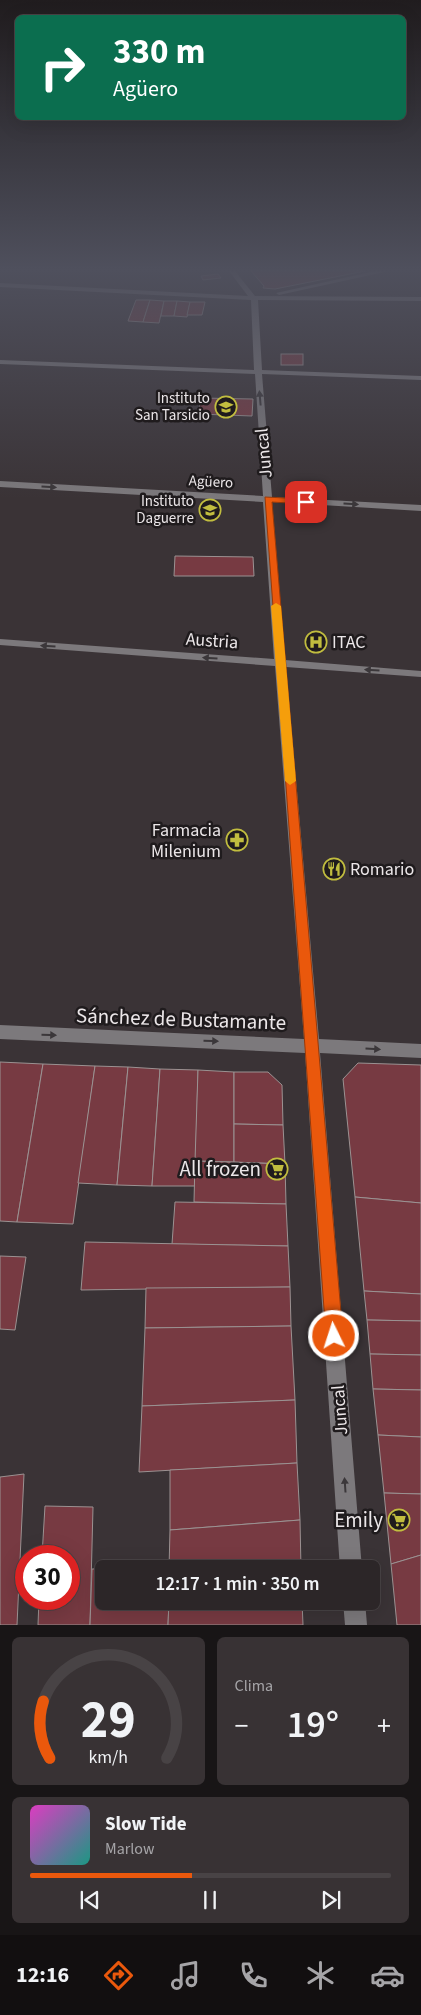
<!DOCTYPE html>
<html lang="es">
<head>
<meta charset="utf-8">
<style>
  body { margin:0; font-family:"Source Sans 3",sans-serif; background:#383234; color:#f1f3f6; height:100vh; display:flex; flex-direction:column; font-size:19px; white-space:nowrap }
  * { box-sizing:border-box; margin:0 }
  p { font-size:16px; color:#a6a5a8 }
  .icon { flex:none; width:28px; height:28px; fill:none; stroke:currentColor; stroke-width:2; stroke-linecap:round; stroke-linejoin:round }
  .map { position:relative; height:1625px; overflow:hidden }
  .sheet { display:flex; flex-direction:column; gap:12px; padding:12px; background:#181516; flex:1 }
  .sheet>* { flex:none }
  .hud { position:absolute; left:15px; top:15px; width:391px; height:105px; border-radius:8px; box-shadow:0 5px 20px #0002,0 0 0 1px #484345; background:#0b6e4f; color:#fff; overflow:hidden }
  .speed { position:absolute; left:15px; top:1545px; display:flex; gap:10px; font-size:25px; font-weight:700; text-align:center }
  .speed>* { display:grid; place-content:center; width:65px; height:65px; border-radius:50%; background:#2c2628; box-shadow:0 5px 20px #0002,0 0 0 1px #484345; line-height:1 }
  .speed .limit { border:8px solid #d22; background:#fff; color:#111 }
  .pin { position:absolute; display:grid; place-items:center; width:42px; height:42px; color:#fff; margin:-21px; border-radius:10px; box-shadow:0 2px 8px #0006 }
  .me { position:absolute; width:55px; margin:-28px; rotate:356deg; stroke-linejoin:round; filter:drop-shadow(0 0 4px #0008) }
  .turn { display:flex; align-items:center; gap:18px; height:105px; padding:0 15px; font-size:22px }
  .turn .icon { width:65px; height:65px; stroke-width:2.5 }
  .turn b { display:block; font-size:35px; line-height:42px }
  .big { font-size:38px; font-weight:600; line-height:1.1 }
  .sheet .card { flex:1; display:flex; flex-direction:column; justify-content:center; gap:8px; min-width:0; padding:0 18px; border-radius:8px; background:#383234 }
  .sheet .dial { align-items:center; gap:0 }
  .dial svg { height:130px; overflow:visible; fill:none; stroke:#484345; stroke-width:7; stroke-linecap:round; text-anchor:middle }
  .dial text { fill:#f1f3f6; stroke:none }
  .song { display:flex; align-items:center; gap:15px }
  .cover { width:60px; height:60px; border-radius:8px; background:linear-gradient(135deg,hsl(310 70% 55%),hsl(170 70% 35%)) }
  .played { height:5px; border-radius:2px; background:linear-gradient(90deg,#ea580c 45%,#484345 45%) }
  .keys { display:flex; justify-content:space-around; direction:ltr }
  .heat { display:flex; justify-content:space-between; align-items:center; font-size:28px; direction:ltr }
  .sheet .tiles { flex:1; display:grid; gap:12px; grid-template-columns:1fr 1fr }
  .card:last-child { grid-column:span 2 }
  .trip { position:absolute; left:95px; top:1560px; width:285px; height:50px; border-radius:8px; background:#2c2628; box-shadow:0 5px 20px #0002,0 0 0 1px #484345; font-weight:600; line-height:50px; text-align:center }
  .tab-bar { display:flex; height:80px; justify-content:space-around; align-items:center; background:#120f10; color:#a6a5a8 }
  .tab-bar .icon { width:35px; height:35px }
  .tab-bar .on { color:#ea580c }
  .tab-bar b { font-size:22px; color:#f1f3f6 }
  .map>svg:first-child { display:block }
  .building { fill:#773a42; stroke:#9b9292 }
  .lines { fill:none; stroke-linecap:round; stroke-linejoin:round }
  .minor { fill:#7c797c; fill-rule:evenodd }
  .oneway { fill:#3b373a }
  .route { fill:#ea580c; stroke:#983908 }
  .slow { fill:#f59e0b }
  .labels { text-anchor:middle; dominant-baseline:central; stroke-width:5; stroke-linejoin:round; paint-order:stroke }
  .far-poi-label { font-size:15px; fill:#ebe6e8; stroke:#1f1b1d; text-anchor:end }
  .far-street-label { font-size:15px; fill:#ebe6e8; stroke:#1f1b1d }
  .street-label { font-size:18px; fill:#ebe6e8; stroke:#1f1b1d }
  .poi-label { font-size:18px; fill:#ebe6e8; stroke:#1f1b1d; text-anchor:start }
  .near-street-label { font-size:21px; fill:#ebe6e8; stroke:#1f1b1d }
  .near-poi-label { font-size:21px; fill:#ebe6e8; stroke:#1f1b1d; text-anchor:end }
</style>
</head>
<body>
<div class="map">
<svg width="421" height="1625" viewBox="0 0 421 1625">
  <rect width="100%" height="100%" fill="#3a3336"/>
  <g class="building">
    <path d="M251,271H365L275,289L263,288L264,286Z"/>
    <path d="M218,274L221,278L203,280L201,276Z"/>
    <path d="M136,300H150L143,322L128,321Z"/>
    <path d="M150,300L164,301L159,323L143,322Z"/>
    <path d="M164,301H177L174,316H161Z"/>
    <path d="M177,301L190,302L187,317L174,316Z"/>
    <path d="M190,302H205L202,315H187Z"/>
    <rect x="281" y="354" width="22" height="11"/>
    <path d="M201,398L253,399L252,416L198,414Z"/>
    <path d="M175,556L253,557L254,576H174Z"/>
    <path d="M0,1062L43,1064L17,1222L0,1221Z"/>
    <path d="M358,1063L421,1065V1203L355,1197L343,1079Z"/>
    <path d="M43,1064L95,1066L73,1224L17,1222Z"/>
    <path d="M95,1066L128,1067L117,1185L78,1183Z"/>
    <path d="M128,1067L160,1069L152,1186L117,1185Z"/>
    <path d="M160,1069L198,1070L195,1186H152Z"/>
    <path d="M198,1070L234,1072V1162L195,1161Z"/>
    <path d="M234,1072H268L282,1085L283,1125L234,1124Z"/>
    <path d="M234,1124L283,1125L285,1164L234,1162Z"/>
    <path d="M195,1161L285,1164L286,1204L194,1202Z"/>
    <path d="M355,1197L421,1203V1294L364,1291Z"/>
    <path d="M175,1202L286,1204L288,1246L172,1244Z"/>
    <path d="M85,1242L288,1246L290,1287L81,1290Z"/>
    <path d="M0,1256L26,1257L15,1330L0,1329Z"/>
    <path d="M290,1287L291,1326L145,1328L146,1288Z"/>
    <path d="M364,1291L421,1294V1321L367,1320Z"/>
    <path d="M367,1320L421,1321V1355L370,1354Z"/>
    <path d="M291,1326L295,1400L142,1406L145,1328Z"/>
    <path d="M370,1354L421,1355V1390L373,1389Z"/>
    <path d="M373,1389L421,1390V1437L378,1435Z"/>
    <path d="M295,1400L297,1463L139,1472L142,1406Z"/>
    <path d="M378,1435L421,1437V1494L384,1493Z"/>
    <path d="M297,1463L300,1520L170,1530V1470Z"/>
    <path d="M24,1474L17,1625H0V1477Z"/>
    <path d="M384,1493L421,1494V1555L391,1564Z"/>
    <path d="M45,1506L93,1507L90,1625H38L39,1599H69V1556H42Z"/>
    <path d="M300,1520L301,1569H169L170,1530Z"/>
    <path d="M421,1555V1625H397L391,1564Z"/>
    <path d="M169,1566V1569H104V1601H169L168,1625H90L92,1569Z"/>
    <path d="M169,1601H302L303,1625H168Z"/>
  </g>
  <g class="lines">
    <g class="minor">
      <path d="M229,271H235L255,296L421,297V301L258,300L262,370L421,376V380L262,374L272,497L421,505V511L272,502L285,660L421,671V677L286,667L319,1039L421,1044V1058L320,1053L362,1569H340L305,1053L0,1039V1025L304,1039L275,666L0,645V639L274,659L263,502L0,487V481L263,496L255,374L0,364V360L254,370L251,300L0,287V283L248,296Z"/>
      <path d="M375,271H389L279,295L276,293Z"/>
      <path d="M343,1601H365L367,1625H345Z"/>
    </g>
  </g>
  <defs><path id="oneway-solid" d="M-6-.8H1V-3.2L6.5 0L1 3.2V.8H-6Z" transform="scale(1.25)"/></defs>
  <g class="oneway">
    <use href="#oneway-solid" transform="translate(260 398) rotate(-95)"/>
    <use href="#oneway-solid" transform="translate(49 487) rotate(3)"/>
    <use href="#oneway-solid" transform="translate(351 504) rotate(3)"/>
    <use href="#oneway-solid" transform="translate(48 646) rotate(-176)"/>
    <use href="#oneway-solid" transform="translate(210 658) rotate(-176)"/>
    <use href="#oneway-solid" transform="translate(372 670) rotate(-176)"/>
    <use href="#oneway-solid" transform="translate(49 1035) rotate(2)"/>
    <use href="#oneway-solid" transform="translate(211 1041) rotate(2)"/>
    <use href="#oneway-solid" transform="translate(373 1049) rotate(3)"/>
    <use href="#oneway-solid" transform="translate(345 1485) rotate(-94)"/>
  </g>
  <linearGradient id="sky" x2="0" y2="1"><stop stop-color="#201c1e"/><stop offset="0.54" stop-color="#4f505d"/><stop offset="1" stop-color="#4f505d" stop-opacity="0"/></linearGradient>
  <rect width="421" height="499" fill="url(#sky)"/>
  <path class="route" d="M265,497L306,499L310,502L306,504L272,502L343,1336L340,1342L334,1345L328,1342L326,1336Z"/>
  <path class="slow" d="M276,603L281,606L296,781L290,785L285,781L271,606Z"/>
  <defs>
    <g id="school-ring" transform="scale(1.125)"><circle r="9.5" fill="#1f1b1d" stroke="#c1bd3f" stroke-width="1.5"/><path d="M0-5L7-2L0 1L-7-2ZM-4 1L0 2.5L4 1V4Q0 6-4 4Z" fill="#c1bd3f"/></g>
    <g id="university-ring" transform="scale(1.125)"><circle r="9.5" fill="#1f1b1d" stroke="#c1bd3f" stroke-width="1.5"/><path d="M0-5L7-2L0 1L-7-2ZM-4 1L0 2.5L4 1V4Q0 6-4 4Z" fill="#c1bd3f"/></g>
    <g id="hospital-ring" transform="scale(1.125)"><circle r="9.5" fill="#1f1b1d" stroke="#c1bd3f" stroke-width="1.5"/><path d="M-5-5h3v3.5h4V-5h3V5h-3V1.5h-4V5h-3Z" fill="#c1bd3f"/></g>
    <g id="pharmacy-ring" transform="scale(1.125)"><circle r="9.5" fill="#1f1b1d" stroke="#c1bd3f" stroke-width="1.5"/><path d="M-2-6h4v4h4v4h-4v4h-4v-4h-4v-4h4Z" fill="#c1bd3f"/></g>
    <g id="restaurant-ring" transform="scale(1.125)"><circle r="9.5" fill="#1f1b1d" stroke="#c1bd3f" stroke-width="1.5"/><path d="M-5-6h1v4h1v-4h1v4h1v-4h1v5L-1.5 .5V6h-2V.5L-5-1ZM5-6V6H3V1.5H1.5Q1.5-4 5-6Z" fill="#c1bd3f"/></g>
    <g id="supermarket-ring" transform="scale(1.125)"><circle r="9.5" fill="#1f1b1d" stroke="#c1bd3f" stroke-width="1.5"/><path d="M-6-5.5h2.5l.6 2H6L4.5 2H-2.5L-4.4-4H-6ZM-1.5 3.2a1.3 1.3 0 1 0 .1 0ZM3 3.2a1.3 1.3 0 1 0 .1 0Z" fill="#c1bd3f"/></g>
  </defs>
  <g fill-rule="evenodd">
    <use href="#school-ring" x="226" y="407"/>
    <use href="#university-ring" x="210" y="510"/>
    <use href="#hospital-ring" x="316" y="642"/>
    <use href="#pharmacy-ring" x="237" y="840"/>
    <use href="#restaurant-ring" x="334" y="869"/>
    <use href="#supermarket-ring" x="277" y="1169"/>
    <use href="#supermarket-ring" x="399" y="1520"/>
  </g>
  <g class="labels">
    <g class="far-poi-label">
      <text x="210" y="398">Instituto<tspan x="210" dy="17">San Tarsicio</tspan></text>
      <text x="194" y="501">Instituto<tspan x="194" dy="17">Daguerre</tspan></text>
    </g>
    <g class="far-street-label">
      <text transform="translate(211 482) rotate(3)">Agüero</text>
    </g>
    <g class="street-label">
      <text transform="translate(264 453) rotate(-95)">Juncal</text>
      <text transform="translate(212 641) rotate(4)">Austria</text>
      <text transform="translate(340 1410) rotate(-94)">Juncal</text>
    </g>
    <g class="poi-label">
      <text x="332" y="642">ITAC</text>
      <text x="221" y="830" text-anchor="end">Farmacia<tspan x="221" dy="21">Milenium</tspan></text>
      <text x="350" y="869">Romario</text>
    </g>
    <g class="near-street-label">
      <text transform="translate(181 1019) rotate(2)">Sánchez de Bustamante</text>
    </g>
    <g class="near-poi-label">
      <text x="261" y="1169">All frozen</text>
      <text x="383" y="1520">Emily</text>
    </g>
  </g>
</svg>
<div class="speed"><div class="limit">30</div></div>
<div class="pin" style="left:306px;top:502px;background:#d93025"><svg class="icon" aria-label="arrive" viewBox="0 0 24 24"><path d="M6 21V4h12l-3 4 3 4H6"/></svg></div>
<svg class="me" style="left:334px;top:1336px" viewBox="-20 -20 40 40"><circle r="17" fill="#ea580c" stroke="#fff" stroke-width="3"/><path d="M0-11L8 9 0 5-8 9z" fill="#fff"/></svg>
<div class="trip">12:17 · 1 min · 350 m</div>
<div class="hud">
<div class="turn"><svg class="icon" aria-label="right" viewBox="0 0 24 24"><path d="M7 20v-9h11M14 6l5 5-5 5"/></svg><div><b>330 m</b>Agüero</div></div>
</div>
</div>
<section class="sheet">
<div class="tiles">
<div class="card dial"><svg viewBox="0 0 100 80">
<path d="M14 69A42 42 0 1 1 86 69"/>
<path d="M14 69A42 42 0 0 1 10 34" stroke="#ea580c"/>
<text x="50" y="56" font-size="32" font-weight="700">29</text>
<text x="50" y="72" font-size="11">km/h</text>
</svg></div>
<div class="card"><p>Clima</p>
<div class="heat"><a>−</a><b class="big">19°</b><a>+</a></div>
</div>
<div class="card">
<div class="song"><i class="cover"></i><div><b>Slow Tide</b><p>Marlow</p></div></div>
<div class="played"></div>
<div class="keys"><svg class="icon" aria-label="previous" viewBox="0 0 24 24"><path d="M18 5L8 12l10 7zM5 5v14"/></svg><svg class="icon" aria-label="pause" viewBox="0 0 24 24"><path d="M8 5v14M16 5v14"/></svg><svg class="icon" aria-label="next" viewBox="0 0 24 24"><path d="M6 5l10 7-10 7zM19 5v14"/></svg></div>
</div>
</div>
</section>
<nav class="tab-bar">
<b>12:16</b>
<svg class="icon on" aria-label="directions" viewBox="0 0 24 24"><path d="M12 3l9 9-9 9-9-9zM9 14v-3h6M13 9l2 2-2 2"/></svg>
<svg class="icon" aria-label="music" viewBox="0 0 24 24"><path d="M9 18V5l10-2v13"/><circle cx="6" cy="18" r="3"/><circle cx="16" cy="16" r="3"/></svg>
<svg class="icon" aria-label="phone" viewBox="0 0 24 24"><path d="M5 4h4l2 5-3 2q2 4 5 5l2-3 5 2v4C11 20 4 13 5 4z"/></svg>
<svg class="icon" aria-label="climate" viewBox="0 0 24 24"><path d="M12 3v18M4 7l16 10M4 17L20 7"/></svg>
<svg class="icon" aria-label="car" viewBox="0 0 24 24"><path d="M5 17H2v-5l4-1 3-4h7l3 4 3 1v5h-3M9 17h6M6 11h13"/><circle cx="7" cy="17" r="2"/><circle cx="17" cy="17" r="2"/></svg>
</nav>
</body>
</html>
